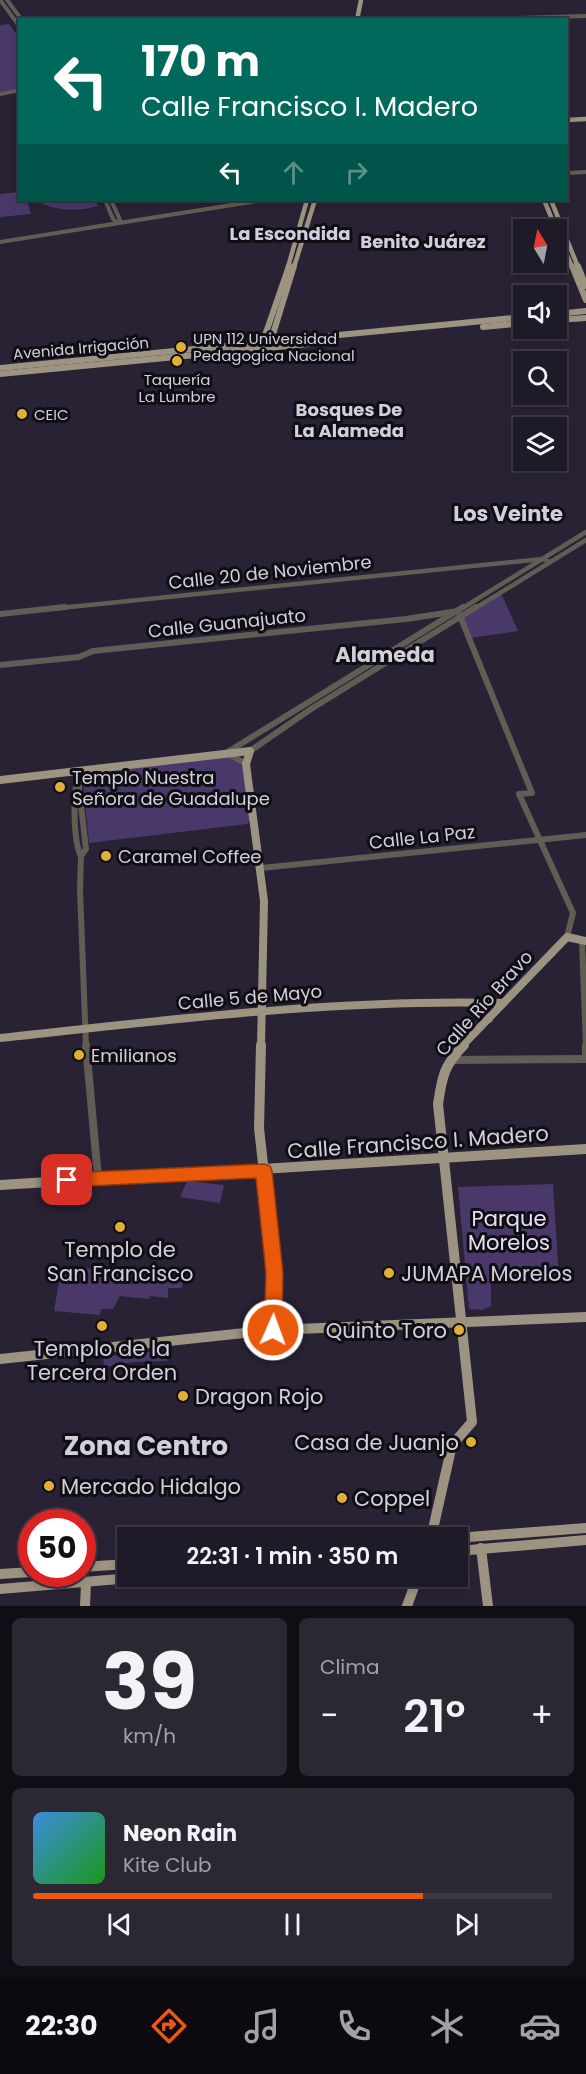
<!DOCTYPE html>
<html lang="es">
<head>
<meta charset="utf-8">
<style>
  body { margin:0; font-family:Poppins,sans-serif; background:#2b2733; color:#f1f3f6; height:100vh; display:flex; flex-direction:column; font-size:22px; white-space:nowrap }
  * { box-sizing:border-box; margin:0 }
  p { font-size:20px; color:#a1a1a7 }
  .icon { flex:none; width:33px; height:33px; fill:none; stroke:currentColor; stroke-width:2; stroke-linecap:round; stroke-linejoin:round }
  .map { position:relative; height:1606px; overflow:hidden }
  .details { display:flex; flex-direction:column; gap:12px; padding:12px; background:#100e15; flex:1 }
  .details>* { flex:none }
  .hud { position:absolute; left:18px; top:18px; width:550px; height:183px; border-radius:0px; box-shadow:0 3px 9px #0003,0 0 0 2px #3c3844; background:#00695c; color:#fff; overflow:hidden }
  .needle { width:39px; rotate:350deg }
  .tools { position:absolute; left:513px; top:219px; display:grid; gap:12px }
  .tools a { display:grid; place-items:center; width:54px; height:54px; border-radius:0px; background:#1e1a27; box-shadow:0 3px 9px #0003,0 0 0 2px #3c3844; font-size:30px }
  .speed { position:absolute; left:18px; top:1509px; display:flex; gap:12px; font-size:30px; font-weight:700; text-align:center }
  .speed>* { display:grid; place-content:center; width:78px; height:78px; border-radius:50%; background:#1e1a27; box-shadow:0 3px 9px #0003,0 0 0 2px #3c3844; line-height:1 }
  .speed .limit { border:9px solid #d22; background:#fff; color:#111 }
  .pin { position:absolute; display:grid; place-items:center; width:51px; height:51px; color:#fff; margin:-26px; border-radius:12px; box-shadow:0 3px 9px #0006 }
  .me { position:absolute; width:66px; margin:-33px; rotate:2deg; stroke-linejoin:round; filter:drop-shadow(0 0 4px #0008) }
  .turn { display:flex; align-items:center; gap:21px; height:126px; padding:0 24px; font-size:27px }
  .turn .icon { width:78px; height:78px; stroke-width:2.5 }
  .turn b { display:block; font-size:42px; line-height:51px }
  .lanes { display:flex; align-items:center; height:57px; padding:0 24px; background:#0003; justify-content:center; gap:30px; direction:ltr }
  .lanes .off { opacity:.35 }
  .big { font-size:45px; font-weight:600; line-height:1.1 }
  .details .card { flex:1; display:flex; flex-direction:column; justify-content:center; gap:9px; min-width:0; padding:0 21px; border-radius:9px; background:#2b2733 }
  .details .dial { align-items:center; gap:0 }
  .dial b { font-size:78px; line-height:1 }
  .song { display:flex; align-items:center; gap:18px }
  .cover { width:72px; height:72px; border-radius:9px; background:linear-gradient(135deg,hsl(210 70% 55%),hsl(120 70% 35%)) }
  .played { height:6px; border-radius:3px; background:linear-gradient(90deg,#ea580c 75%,#3c3844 75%) }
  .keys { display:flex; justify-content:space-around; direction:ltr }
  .heat { display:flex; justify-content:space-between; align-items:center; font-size:33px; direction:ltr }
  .details .tiles { flex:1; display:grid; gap:12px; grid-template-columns:1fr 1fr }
  .card:last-child { grid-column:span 2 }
  .trip { position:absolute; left:117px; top:1527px; width:351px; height:60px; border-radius:0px; background:#1e1a27; box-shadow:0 3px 9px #0003,0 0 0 2px #3c3844; font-weight:600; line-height:60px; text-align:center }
  .tab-bar { display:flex; height:96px; justify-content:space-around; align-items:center; background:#0c0a10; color:#a1a1a7 }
  .tab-bar .icon { width:42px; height:42px }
  .tab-bar .active { color:#ea580c }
  .tab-bar b { font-size:27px; color:#f1f3f6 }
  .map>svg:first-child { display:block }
  .green { fill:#4a386b }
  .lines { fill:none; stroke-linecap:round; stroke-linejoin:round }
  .minor-far3 { stroke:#615d54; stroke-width:4 }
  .minor-far2 { stroke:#615d54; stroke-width:4.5 }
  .minor-far1 { stroke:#615d54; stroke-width:6 }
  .minor { stroke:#615d54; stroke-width:8 }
  .major-far3 { stroke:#9c9381; stroke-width:4.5 }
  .major-far2 { stroke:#9c9381; stroke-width:6 }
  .major-far1 { stroke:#9c9381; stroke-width:8 }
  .major { stroke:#9c9381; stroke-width:10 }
  .route { fill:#ea580c; stroke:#983908; stroke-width:1.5 }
  .poi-dot { fill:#e0b034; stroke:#100e15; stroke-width:2 }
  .labels { text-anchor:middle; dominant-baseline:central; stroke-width:6; stroke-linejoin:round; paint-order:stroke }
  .far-poi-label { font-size:15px; fill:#d2cfdb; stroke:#100e15; text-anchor:start }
  .far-street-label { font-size:15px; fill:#d2cfdb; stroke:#100e15 }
  .far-quarter-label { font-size:18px; font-weight:bold; fill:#d2cfdb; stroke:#100e15 }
  .street-label { font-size:18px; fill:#d2cfdb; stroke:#100e15 }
  .poi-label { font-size:18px; fill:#d2cfdb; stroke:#100e15; text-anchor:start }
  .quarter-label { font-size:21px; font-weight:bold; fill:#d2cfdb; stroke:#100e15 }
  .near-street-label { font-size:21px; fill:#d2cfdb; stroke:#100e15 }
  .near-park-label { font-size:21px; fill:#e5e0f2; stroke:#100e15 }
  .near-poi-label { font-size:21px; fill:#d2cfdb; stroke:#100e15; text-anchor:start }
  .near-quarter-label { font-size:26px; font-weight:bold; fill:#d2cfdb; stroke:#100e15 }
</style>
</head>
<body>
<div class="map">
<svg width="586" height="1606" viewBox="0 0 586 1606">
  <rect width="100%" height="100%" fill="#282234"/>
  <g class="green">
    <path d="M9,24L20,39L19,88L0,92V25Z"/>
    <path d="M19,192L20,200H27L31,214L0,217V194Z"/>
    <path d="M35,200H95L98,206C77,212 53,211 35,200Z"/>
    <path d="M501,593L518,631L470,638L462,618Z"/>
    <path d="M226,756L236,759L242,766L252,819L247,824L89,843L82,773Z"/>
    <path d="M187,1181L224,1185L220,1203L180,1197Z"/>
    <path d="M553,1184L559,1279L491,1276V1306L482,1310L469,1309L458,1187Z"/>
    <path d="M70,1266L183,1282L182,1288H168V1298L150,1296L149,1299L120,1296L113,1309H101L100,1315L54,1311L61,1270Z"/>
    <path d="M166,1350L167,1361L134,1362L104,1367L103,1357Z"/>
  </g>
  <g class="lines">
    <g class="minor-far3">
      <path d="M0,0L20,27"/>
      <path d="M7,0L22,20"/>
      <path d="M454,20L586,16"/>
      <path d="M0,94L20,90"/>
      <path d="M567,173L586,172"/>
      <path d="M105,200L113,219L118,223"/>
      <path d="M111,200L121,222"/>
      <path d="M0,242L263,200"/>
    </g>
    <g class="minor-far2">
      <path d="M50,609L543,559L550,562"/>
      <path d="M461,609L586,532"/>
      <path d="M474,609L586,540"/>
    </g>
    <g class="minor-far1">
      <path d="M0,614L65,607"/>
      <path d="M0,665L79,657L93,651L406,619L458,611L532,793L519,794L573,913L567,937"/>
      <path d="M250,751L311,709L476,607"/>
      <path d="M226,753L463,607"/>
      <path d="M229,754L246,764"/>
      <path d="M78,778C73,794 73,841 81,856"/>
      <path d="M78,779L86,849L81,856L80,890L86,1046"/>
      <path d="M261,868L586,835"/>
      <path d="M582,941L586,1046"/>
      <path d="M480,1003L490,1020"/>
    </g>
    <g class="minor">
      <path d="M86,1045L98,1178"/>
      <path d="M586,1045V1057"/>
      <path d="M452,1060L586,1059"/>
    </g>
    <g class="major-far3">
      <path d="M357,20L361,0"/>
      <path d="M567,120L586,119"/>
      <path d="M544,200L572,267"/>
      <path d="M551,200L578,267"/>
      <path d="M288,267L307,200"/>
      <path d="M294,267L315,200"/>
    </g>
    <g class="major-far2">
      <path d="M572,266L586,300"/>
      <path d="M578,266L586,286"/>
      <path d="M556,314L586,311"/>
      <path d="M556,320L586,318"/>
      <path d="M483,327L524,323"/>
      <path d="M261,347L289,266"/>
      <path d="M269,347L294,266"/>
      <path d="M0,368L524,317"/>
      <path d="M0,374L319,343"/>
    </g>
    <g class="major-far1">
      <path d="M0,780L250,751L246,764L264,901L261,1046"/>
      <path d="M0,1038C167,1020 334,999 503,1003"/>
      <path d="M462,1046L567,937L586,941"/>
    </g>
    <g class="major">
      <path d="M261,1045L259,1128L273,1254V1330"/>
      <path d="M0,1185L586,1149"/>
      <path d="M0,1359L273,1330L586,1317"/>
      <path d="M431,1538L452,1445L472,1422L438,1104C442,1077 444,1065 464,1045"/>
      <path d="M456,1538L586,1528"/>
      <path d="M481,1548L488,1606"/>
      <path d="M458,1551L586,1540"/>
      <path d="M82,1567L128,1564"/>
      <path d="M0,1574L32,1572"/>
      <path d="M0,1589L155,1576"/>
      <path d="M85,1606L86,1583"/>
      <path d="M407,1606L418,1576"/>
    </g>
  </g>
  <path class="route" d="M264,1164L270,1166L272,1171L283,1273L282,1330L279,1335L273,1337L267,1335L264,1330L266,1273L256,1178L67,1187L61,1185L59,1180L61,1175L67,1173Z"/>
  <g class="poi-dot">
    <circle cx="181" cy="347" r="6"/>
    <circle cx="177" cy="361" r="6"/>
    <circle cx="22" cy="414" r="6"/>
    <circle cx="60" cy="787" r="6"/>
    <circle cx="106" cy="856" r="6"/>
    <circle cx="79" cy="1055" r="6"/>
    <circle cx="120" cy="1227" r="6"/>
    <circle cx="389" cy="1273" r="6"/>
    <circle cx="102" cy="1326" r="6"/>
    <circle cx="459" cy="1330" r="6"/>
    <circle cx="183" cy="1396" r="6"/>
    <circle cx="471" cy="1442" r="6"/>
    <circle cx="49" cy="1486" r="6"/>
    <circle cx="342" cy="1498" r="6"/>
  </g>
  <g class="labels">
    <g class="far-poi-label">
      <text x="193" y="338">UPN 112 Universidad<tspan x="193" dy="17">Pedagogica Nacional</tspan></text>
      <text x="177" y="379" text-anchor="middle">Taquería<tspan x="177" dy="17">La Lumbre</tspan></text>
      <text x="34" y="414">CEIC</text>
    </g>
    <g class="far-street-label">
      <text transform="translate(81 348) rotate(-5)">Avenida Irrigación</text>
    </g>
    <g class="far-quarter-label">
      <text x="290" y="233">La Escondida</text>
      <text x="423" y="241">Benito Juárez</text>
      <text x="349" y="409">Bosques De<tspan x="349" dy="21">La Alameda</tspan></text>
    </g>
    <g class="street-label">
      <text transform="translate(270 572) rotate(-6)">Calle 20 de Noviembre</text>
      <text transform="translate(227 623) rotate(-6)">Calle Guanajuato</text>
      <text transform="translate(422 837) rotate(-6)">Calle La Paz</text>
      <text transform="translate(250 997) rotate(-5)">Calle 5 de Mayo</text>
      <text transform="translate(484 1003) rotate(-48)">Calle Río Bravo</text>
    </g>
    <g class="poi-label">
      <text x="72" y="777">Templo Nuestra<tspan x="72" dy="21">Señora de Guadalupe</tspan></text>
      <text x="118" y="856">Caramel Coffee</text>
      <text x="91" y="1055">Emilianos</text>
    </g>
    <g class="quarter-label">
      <text x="508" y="513">Los Veinte</text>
      <text x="385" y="654">Alameda</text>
    </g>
    <g class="near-street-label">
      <text transform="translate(418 1142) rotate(-4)">Calle Francisco I. Madero</text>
    </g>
    <g class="near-park-label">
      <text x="509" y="1218">Parque<tspan x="509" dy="24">Morelos</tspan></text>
    </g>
    <g class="near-poi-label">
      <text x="120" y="1249" text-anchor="middle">Templo de<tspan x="120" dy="24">San Francisco</tspan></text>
      <text x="401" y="1273">JUMAPA Morelos</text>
      <text x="447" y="1330" text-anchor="end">Quinto Toro</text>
      <text x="102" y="1348" text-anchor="middle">Templo de la<tspan x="102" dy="24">Tercera Orden</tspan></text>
      <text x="195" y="1396">Dragon Rojo</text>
      <text x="459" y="1442" text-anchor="end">Casa de Juanjo</text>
      <text x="61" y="1486">Mercado Hidalgo</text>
      <text x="354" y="1498">Coppel</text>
    </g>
    <g class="near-quarter-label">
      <text x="146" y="1446">Zona Centro</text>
    </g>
  </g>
</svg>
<div class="tools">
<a><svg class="needle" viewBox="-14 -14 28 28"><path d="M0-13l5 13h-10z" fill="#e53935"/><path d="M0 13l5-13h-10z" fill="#a1a1a7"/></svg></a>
<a><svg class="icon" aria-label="sound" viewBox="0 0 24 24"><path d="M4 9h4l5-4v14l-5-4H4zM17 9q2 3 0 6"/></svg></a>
<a><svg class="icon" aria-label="search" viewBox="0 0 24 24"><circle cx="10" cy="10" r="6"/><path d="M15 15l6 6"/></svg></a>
<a><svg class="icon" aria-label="layers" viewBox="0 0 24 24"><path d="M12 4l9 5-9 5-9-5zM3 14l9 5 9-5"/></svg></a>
</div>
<div class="speed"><div class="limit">50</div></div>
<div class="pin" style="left:67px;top:1180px;background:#d93025"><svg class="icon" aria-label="arrive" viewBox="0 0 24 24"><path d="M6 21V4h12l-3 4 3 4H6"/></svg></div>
<svg class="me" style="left:273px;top:1330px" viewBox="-20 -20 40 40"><circle r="17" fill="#ea580c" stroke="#fff" stroke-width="3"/><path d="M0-11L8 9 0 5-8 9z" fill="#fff"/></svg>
<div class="trip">22:31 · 1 min · 350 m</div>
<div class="hud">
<div class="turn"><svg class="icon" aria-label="left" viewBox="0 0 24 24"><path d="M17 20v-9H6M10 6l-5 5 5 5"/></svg><div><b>170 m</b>Calle Francisco I. Madero</div></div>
<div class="lanes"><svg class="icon" aria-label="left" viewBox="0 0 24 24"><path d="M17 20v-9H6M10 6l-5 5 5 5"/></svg><svg class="icon off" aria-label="ahead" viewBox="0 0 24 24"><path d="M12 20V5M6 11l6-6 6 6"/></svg><svg class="icon off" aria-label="right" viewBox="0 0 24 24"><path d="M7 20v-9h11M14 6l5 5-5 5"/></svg></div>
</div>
</div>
<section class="details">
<div class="tiles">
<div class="card dial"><b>39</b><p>km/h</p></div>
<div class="card"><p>Clima</p>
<div class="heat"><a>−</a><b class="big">21°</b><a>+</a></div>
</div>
<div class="card">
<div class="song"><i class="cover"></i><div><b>Neon Rain</b><p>Kite Club</p></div></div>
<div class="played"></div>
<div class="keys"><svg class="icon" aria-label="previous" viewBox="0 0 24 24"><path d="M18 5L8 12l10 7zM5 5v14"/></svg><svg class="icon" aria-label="pause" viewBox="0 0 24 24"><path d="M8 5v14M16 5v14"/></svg><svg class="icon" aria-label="next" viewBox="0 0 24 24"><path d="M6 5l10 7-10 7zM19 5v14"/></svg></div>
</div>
</div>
</section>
<nav class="tab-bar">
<b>22:30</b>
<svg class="icon active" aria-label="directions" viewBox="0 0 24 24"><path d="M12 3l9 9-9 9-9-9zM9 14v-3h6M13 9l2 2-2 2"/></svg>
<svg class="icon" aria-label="music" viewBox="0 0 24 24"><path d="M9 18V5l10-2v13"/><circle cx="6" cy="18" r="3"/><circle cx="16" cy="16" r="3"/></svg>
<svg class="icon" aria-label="phone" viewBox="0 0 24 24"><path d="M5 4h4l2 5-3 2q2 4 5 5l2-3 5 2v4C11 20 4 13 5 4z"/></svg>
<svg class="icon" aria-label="climate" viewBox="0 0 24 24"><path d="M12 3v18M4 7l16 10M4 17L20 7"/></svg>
<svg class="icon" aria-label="car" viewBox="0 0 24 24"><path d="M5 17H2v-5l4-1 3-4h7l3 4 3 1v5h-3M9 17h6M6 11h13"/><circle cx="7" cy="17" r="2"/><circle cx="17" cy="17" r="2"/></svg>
</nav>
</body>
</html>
